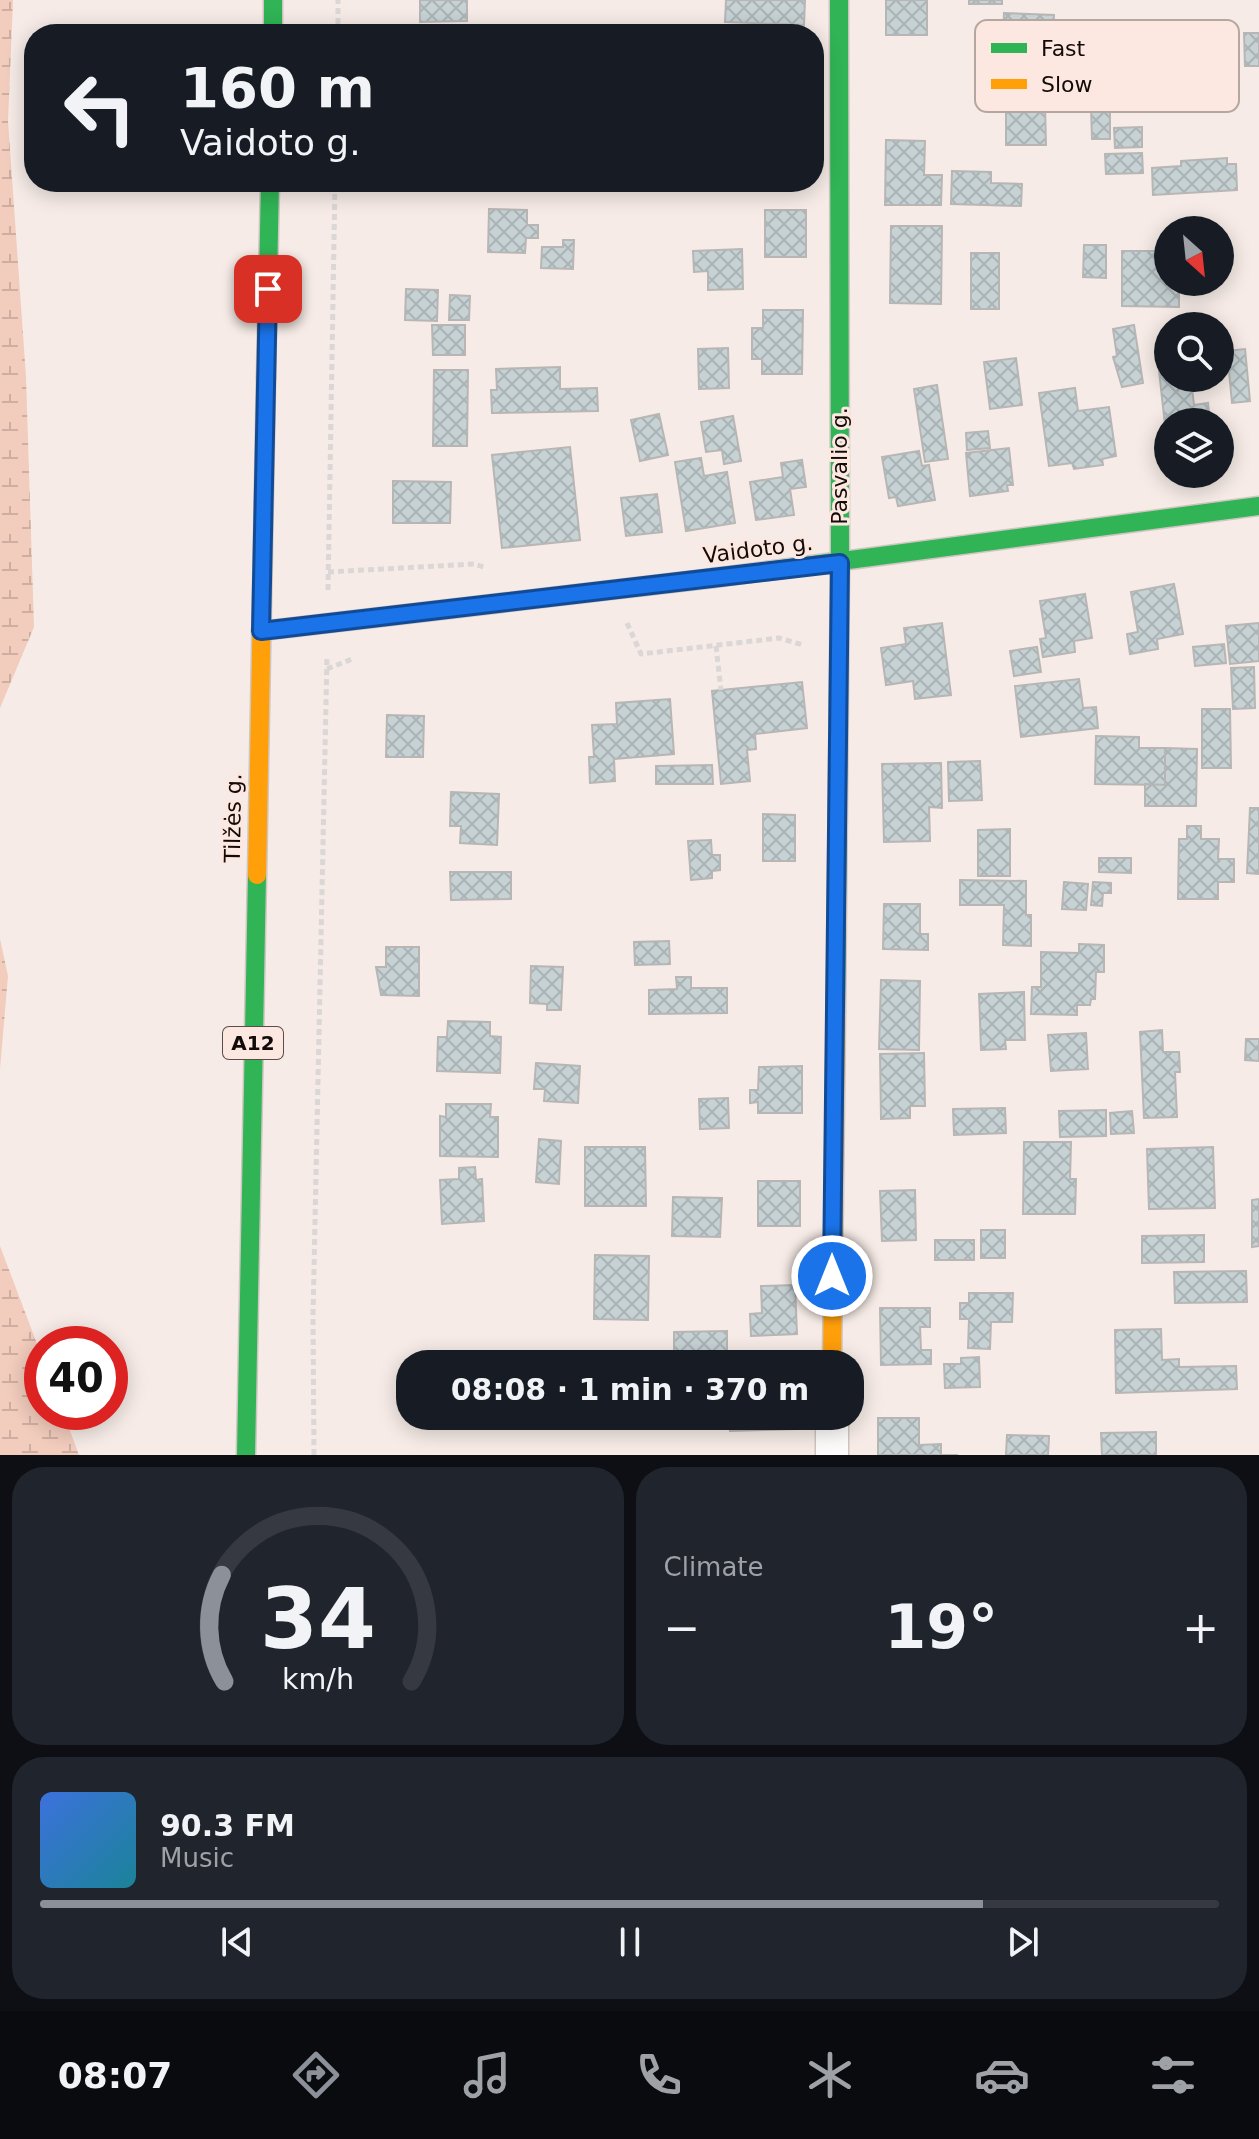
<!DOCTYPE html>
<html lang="en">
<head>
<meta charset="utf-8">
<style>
  body { margin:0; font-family:"DejaVu Sans",sans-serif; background:#20242c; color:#f1f3f6; height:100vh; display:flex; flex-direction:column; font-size:30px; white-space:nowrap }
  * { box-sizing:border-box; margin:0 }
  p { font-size:26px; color:#9ea1a6 }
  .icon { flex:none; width:44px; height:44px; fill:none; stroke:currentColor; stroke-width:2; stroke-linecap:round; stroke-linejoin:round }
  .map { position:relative; height:1455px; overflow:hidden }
  .side { display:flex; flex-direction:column; gap:12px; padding:12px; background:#0d0f14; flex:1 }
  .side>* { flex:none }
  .guide { position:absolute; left:24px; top:24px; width:800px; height:168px; border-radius:32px; box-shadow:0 4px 20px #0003; background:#171b24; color:#f1f3f6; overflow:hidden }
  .needle { width:52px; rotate:153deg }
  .tools { position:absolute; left:1154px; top:216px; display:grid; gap:16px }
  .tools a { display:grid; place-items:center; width:80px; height:80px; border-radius:50%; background:#171b24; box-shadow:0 4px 20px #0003; font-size:40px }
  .speed { position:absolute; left:24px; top:1326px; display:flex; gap:16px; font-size:40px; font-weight:700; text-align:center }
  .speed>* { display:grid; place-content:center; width:104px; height:104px; border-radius:50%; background:#171b24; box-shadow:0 4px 20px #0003; line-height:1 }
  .speed .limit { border:12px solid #d22; background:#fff; color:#111 }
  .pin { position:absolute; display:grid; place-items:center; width:68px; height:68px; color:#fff; margin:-34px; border-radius:16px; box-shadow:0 4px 12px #0006 }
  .me { position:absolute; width:88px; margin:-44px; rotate:0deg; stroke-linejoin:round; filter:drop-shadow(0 0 6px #0008) }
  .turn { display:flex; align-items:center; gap:28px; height:168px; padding:0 24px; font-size:36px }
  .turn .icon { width:104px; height:104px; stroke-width:2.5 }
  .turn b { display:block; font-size:56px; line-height:68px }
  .big { font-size:60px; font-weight:600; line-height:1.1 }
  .side .widget { flex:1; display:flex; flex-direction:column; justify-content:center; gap:12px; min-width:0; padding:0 28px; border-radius:32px; background:#20242c }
  .side .dial { align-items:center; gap:0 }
  .dial svg { height:208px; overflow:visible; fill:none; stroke:#363941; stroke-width:7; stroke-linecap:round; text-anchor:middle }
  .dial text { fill:#f1f3f6; stroke:none }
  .song { display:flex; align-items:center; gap:24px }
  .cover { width:96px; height:96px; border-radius:12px; background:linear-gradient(135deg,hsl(220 70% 55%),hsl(190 70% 35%)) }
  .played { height:8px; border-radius:4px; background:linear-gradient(90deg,#8c9099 80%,#363941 80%) }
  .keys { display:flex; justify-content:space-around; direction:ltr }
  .heat { display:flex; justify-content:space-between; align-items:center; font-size:44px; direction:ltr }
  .side .tiles { flex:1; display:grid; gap:12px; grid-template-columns:1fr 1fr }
  .widget:last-child { grid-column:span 2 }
  .trip { position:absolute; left:396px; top:1350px; width:468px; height:80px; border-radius:32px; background:#171b24; box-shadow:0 4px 20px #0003; font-weight:600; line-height:80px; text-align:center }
  .tabs { display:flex; height:128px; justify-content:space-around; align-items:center; background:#090b0e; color:#9ea1a6 }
  .tabs .icon { width:56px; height:56px }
  .tabs .on { color:#8c9099 }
  .tabs b { font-size:36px; color:#f1f3f6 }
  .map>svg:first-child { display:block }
  .wetland { fill:url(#wetland-marsh) }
  .building { fill:url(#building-cross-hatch); stroke:#b7b6b5; stroke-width:2 }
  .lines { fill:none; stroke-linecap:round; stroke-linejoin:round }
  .street-casing { stroke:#cfc6c2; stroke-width:35 }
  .fast-casing { stroke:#cfc6c2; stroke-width:21 }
  .slow-casing { stroke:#cfc6c2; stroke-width:21 }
  .path { stroke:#dad7d6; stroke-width:5; stroke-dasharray:6 4; stroke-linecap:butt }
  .street { stroke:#fefcfb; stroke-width:32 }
  .fast { stroke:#30b455; stroke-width:18 }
  .slow { stroke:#ff9f0a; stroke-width:18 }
  .route-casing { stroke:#114b97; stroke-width:20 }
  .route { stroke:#1a73e8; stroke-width:14 }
  .labels { text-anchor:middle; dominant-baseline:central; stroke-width:6; stroke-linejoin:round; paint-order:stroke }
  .shield { fill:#fce8e0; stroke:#584d4a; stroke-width:2 }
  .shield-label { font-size:20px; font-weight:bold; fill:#120b09 }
  .street-label { font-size:22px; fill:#120b09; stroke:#fce8e0 }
  .key { fill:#fce8e0; stroke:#b6a6a0; stroke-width:2 }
  .key-label { font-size:22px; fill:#120b09 }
</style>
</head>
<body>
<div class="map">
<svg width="1259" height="1455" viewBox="0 0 1259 1455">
  <defs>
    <pattern id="wetland-marsh" width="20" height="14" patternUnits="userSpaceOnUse" patternTransform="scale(2)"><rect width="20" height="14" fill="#f2ccbd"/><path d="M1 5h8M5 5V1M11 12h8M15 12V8" fill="none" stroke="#ceaea1"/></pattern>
    <pattern id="building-cross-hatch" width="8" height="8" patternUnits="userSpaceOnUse" patternTransform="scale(2)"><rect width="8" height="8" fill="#c7d2d4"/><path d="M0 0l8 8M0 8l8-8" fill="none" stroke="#aab3b5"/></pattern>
  </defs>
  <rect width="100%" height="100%" fill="#f6ebe6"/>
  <g class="wetland">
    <path d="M0,0H13L8,121L26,377L34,627L0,708Z"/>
    <path d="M0,939L8,976L0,1069Z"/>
    <path d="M0,1246L42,1357V1412H63L79,1455H0Z"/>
  </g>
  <g class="building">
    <path d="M420,0H467V21L420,22Z"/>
    <path d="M726,0H805L804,25L725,22Z"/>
    <rect x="886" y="0" width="41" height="35"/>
    <rect x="969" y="0" width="33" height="4"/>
    <path d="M1004,13L1054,15L1052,67L1002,66Z"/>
    <path d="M1244,33H1259V66H1245Z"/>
    <path d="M1006,105H1045L1046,145H1006Z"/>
    <path d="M1110,107V139H1092L1091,108Z"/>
    <path d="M1142,127V147L1115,148L1114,128Z"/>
    <path d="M886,140L925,141L924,175H942L941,205H885Z"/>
    <path d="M1142,153L1143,173L1106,174L1105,154Z"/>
    <path d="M1227,158V164H1236L1237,190L1153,195L1152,168L1181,166V161Z"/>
    <path d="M952,171L991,172V183L1022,184L1021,206L951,204Z"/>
    <path d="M489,209L527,210V225H538V238H526L525,253L488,252Z"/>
    <rect x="765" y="210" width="41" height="47"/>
    <path d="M891,226H942L941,304L890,303Z"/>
    <path d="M563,240H574L573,269L541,268L542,247H563Z"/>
    <path d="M1084,245H1106V278L1083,277Z"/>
    <path d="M742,249L743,289L708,290V271L694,272L693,251Z"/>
    <path d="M1122,251H1168V282H1179V307L1122,306Z"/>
    <rect x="971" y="253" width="28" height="56"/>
    <path d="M406,289L438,290L437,321L405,320Z"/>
    <path d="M450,295L470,296L469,320H449Z"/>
    <path d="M763,310H803L802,374H762V359H752V328H763Z"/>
    <path d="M432,325H465V355H433Z"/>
    <path d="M1134,325L1143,383L1122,387L1113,357L1117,356L1113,329Z"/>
    <path d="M728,348L729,388L699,389L698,349Z"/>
    <path d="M1245,349L1250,401L1232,403L1227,351Z"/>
    <path d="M1016,358L1022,405L990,409L984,362Z"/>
    <path d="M1168,361V378L1191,379L1194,405L1208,403L1210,421L1218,422H1168V452L1158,362Z"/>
    <path d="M560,367V389L597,388L598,411L492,413L491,390H497L496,369Z"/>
    <path d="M434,370H468L467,446H433Z"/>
    <path d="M937,385L948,459L925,462L914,389Z"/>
    <path d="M1075,388L1078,411L1109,407L1116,456L1102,459L1103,465L1074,469L1072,463L1049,466L1039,393Z"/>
    <path d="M659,414L668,455L640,461L631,420Z"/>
    <path d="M733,416L741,461L724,464L722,450L706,452L701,422Z"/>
    <path d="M988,431L990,448L967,450L966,433Z"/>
    <path d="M570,447L580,540L502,548L492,455Z"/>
    <path d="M1009,448L1013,485H1007L1008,491L970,496L966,453Z"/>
    <path d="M919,451L922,466L929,465L935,500L898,506L896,497L889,498L882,457Z"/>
    <path d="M701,458L704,476L727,472L735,523L686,531L675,462Z"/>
    <path d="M802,460L806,487L790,489L794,515L756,520L750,482L783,477L781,463Z"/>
    <path d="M393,481L451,482L450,523H393Z"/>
    <path d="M657,494L662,532L626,536L621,498Z"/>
    <path d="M1174,584L1183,634L1157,639L1158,649L1130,654L1127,634L1138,632L1131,592Z"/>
    <path d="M1085,594L1092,638L1074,641L1075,652L1043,657L1040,639L1046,638L1040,601Z"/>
    <path d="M942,623L951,695L915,699L913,681L886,685L881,648L906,644L904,628Z"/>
    <path d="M1259,623V661L1230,664L1226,626Z"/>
    <path d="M1224,644L1226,663L1195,666L1193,647Z"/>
    <path d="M1037,647L1041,672L1014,676L1010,651Z"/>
    <path d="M1254,667L1255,708L1233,709L1231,668Z"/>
    <path d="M1079,679L1083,708L1096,707L1098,728L1021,737L1015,686Z"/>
    <path d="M802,682L807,728L755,734L756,749L747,750L750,781L721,784L712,691Z"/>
    <path d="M670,699L674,754L614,759L615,781L590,783L589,757H594L592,725L617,724L616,703Z"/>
    <path d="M1202,709H1230L1231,768H1202Z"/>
    <path d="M387,715L424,716L423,757H386Z"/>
    <path d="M1096,736L1139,737V748H1165V785L1095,784Z"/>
    <path d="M1165,748L1197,749L1196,806H1145V784L1165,785Z"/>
    <path d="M980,761L982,800L949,801L948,762Z"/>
    <path d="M941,763L942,808L929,807L930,841L884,842L882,764Z"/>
    <path d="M712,765L713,784H656V766Z"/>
    <path d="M451,792L499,794L497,845L460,843L461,826H450Z"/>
    <path d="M1250,808H1259V874L1247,873Z"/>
    <path d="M763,814L795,815V861H763Z"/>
    <path d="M1187,826H1201V839H1219L1218,859H1234V882H1218V899H1178L1179,839H1187Z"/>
    <path d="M1010,829V876H978V830Z"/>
    <path d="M711,840L712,855H720V870L712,871V878L691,880L688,841Z"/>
    <path d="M1099,858H1131V873L1099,872Z"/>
    <path d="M450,872H511V899L451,900Z"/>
    <path d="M960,880L1026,881V915H1031V946L1003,945L1004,905H960Z"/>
    <path d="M1064,882L1088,884L1086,910L1062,909Z"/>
    <path d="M1093,882L1111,883V893H1103L1102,906L1091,905Z"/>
    <path d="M884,904H920V934H928V950L883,949Z"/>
    <path d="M669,941L670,964L635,965L634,942Z"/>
    <path d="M1079,944L1104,945V972H1096L1095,999H1091L1090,1005H1077V1015L1031,1014L1032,987H1041V952L1079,953Z"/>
    <path d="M386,947H419V996L381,995L376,967H386Z"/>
    <path d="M531,966L563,967L561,1010H547V1004L530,1003Z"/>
    <path d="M676,977H691V988H727V1013L649,1014V990L677,989Z"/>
    <path d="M881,980L920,981L919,1050L879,1049Z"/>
    <path d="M1024,992L1025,1040H1005L1006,1049L981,1050L979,994Z"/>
    <path d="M448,1021L490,1022V1036L501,1037L500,1073L437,1071L438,1037H447Z"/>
    <path d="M1162,1030L1163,1052H1179L1180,1072H1175L1177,1117L1144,1118L1140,1032Z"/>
    <path d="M1086,1033L1088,1069L1051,1071L1048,1035Z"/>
    <path d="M1246,1039H1259V1061L1245,1060Z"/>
    <path d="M924,1053L925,1106H910V1118L881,1119L880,1054Z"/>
    <path d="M536,1063L580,1066L578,1103L544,1101L545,1089H534Z"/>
    <path d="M802,1066V1113H758V1102L750,1103V1090H758L759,1067Z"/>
    <path d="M728,1098L729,1128L700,1129L699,1099Z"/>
    <path d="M446,1104H491L490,1117H498V1157L440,1156V1116L446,1117Z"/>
    <path d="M1005,1108L1006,1133L954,1135L953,1109Z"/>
    <path d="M1106,1110V1136L1060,1137L1059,1111Z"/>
    <path d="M1132,1111L1134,1133L1111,1134L1110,1113Z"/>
    <path d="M539,1139L561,1141L559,1184L536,1182Z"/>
    <path d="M1024,1142H1071L1070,1179H1076L1075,1214H1023Z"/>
    <path d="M585,1147H645L646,1206H585Z"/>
    <path d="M1213,1147L1215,1208L1149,1209L1147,1149Z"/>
    <path d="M475,1167L476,1180L482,1179L484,1221L442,1224L440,1180L459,1179V1168Z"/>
    <rect x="758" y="1181" width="42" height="45"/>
    <path d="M915,1190L916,1240L882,1241L880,1191Z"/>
    <path d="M673,1197L722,1198L720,1237L672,1236Z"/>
    <path d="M1259,1199V1246L1252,1247V1200Z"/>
    <rect x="981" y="1230" width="24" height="28"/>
    <path d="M1204,1235V1262L1142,1263V1236Z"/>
    <rect x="935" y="1240" width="39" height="20"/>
    <path d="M595,1255L649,1256L648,1320L594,1319Z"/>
    <path d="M1246,1271L1247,1302L1175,1303L1174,1272Z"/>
    <path d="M795,1285L797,1334L751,1336L750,1314L762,1313L761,1286Z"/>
    <path d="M969,1293H1013L1012,1322H991L990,1349L968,1348L969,1319H960V1303H969Z"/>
    <path d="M880,1308H930V1327H920L921,1350H931V1364L881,1365Z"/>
    <path d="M1161,1329L1162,1360L1179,1359V1367L1236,1366L1237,1389L1116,1393L1115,1330Z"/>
    <path d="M727,1331V1355H737V1364H674V1332Z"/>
    <rect x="518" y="1354" width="32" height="10"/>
    <path d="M979,1357L980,1387L945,1388L944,1364H961V1358Z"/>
    <path d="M497,1358L498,1364H436V1359Z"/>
    <path d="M437,1416H498V1423H480V1429H437Z"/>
    <path d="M583,1416H651V1422H645V1427L582,1425Z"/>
    <path d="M730,1416H797V1429L730,1431Z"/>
    <path d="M878,1418H919V1445L941,1444V1455H958H878Z"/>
    <path d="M1156,1432V1455H1102L1101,1433Z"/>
    <path d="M1007,1435L1049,1436L1048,1455H1006Z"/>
  </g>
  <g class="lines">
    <g class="street-casing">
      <path id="street" d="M832,1455V1416"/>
    </g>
    <g class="fast-casing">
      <g id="fast">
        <path d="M273,0V34"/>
        <path d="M266,377L270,182"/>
        <path d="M713,578L1259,506"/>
        <path d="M836,1012L840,563L839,0"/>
        <path d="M246,1455L257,875"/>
      </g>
    </g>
    <g class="slow-casing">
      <g id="slow">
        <path d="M261,631L713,578"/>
        <path d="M257,875L266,377"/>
        <path d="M832,1364L836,1012"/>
      </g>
    </g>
    <g class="path">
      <path d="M338,34V0"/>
      <path d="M328,572L474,564L484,567"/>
      <path d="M328,590L335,182"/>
      <path d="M627,623L641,654L779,638L803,645"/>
      <path d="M716,646L721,690"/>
      <path d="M327,669L352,659"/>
      <path d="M314,1455L313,1316L327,656"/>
    </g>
    <use href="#street" class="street"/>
    <use href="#fast" class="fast"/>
    <use href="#slow" class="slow"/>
  </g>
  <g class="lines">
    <g class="route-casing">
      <path id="route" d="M268,289L261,631L840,563L832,1276"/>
    </g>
    <use href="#route" class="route"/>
  </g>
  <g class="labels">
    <rect class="shield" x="223" y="1027" width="60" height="32" rx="6"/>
    <g class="shield-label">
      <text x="253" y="1043">A12</text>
    </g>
    <g class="street-label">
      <text transform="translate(839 466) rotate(-90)">Pasvalio g.</text>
      <text transform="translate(758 549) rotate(-7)">Vaidoto g.</text>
      <text transform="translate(233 818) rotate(-89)">Tilžės g.</text>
    </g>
  </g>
  <rect x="975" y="20" width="264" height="92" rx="12" class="key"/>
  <rect x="991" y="43" width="36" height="10" fill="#30b455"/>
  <rect x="991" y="79" width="36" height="10" fill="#ff9f0a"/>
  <g class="key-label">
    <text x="1041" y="56">Fast</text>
    <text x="1041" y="92">Slow</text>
  </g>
</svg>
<div class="tools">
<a><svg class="needle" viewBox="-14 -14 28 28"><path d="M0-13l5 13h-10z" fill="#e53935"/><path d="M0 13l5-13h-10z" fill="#9ea1a6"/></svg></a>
<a><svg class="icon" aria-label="search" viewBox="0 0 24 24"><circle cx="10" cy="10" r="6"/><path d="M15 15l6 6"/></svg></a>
<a><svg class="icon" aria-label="layers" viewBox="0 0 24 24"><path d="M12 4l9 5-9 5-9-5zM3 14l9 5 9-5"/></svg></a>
</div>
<div class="speed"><div class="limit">40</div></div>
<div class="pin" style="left:268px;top:289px;background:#d93025"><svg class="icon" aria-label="arrive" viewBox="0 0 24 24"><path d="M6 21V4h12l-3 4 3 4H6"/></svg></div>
<svg class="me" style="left:832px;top:1276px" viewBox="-20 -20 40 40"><circle r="17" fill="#1a73e8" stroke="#fff" stroke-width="3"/><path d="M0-11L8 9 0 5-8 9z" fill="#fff"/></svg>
<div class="trip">08:08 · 1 min · 370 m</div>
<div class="guide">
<div class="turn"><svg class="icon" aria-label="left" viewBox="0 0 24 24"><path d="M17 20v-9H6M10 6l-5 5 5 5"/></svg><div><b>160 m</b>Vaidoto g.</div></div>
</div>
</div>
<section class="side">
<div class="tiles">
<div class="widget dial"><svg viewBox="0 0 100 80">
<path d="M14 69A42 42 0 1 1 86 69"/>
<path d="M14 69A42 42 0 0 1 13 28" stroke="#8c9099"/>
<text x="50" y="56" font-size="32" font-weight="700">34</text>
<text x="50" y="72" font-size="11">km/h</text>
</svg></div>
<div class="widget"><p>Climate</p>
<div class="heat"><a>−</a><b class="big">19°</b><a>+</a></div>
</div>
<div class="widget">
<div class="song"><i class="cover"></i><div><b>90.3 FM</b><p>Music</p></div></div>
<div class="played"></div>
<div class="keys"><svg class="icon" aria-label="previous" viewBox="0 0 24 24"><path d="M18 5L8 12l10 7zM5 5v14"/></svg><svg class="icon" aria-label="pause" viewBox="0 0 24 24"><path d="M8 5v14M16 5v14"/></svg><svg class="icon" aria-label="next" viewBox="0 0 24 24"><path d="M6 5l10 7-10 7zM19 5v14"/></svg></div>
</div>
</div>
</section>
<nav class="tabs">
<b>08:07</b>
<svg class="icon on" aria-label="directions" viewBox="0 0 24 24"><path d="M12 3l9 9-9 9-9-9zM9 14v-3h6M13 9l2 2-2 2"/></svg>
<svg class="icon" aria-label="music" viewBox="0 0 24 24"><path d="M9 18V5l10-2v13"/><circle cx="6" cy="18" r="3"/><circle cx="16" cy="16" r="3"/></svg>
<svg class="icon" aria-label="phone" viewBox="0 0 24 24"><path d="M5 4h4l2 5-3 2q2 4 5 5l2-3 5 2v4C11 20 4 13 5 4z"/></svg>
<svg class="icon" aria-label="climate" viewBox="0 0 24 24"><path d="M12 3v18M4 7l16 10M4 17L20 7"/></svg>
<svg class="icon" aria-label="car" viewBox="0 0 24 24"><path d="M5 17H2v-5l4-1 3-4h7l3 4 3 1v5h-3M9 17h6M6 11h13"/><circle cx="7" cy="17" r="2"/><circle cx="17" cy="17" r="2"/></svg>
<svg class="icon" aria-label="filters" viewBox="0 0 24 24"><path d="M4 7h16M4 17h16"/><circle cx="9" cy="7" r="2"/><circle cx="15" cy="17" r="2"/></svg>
</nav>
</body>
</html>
